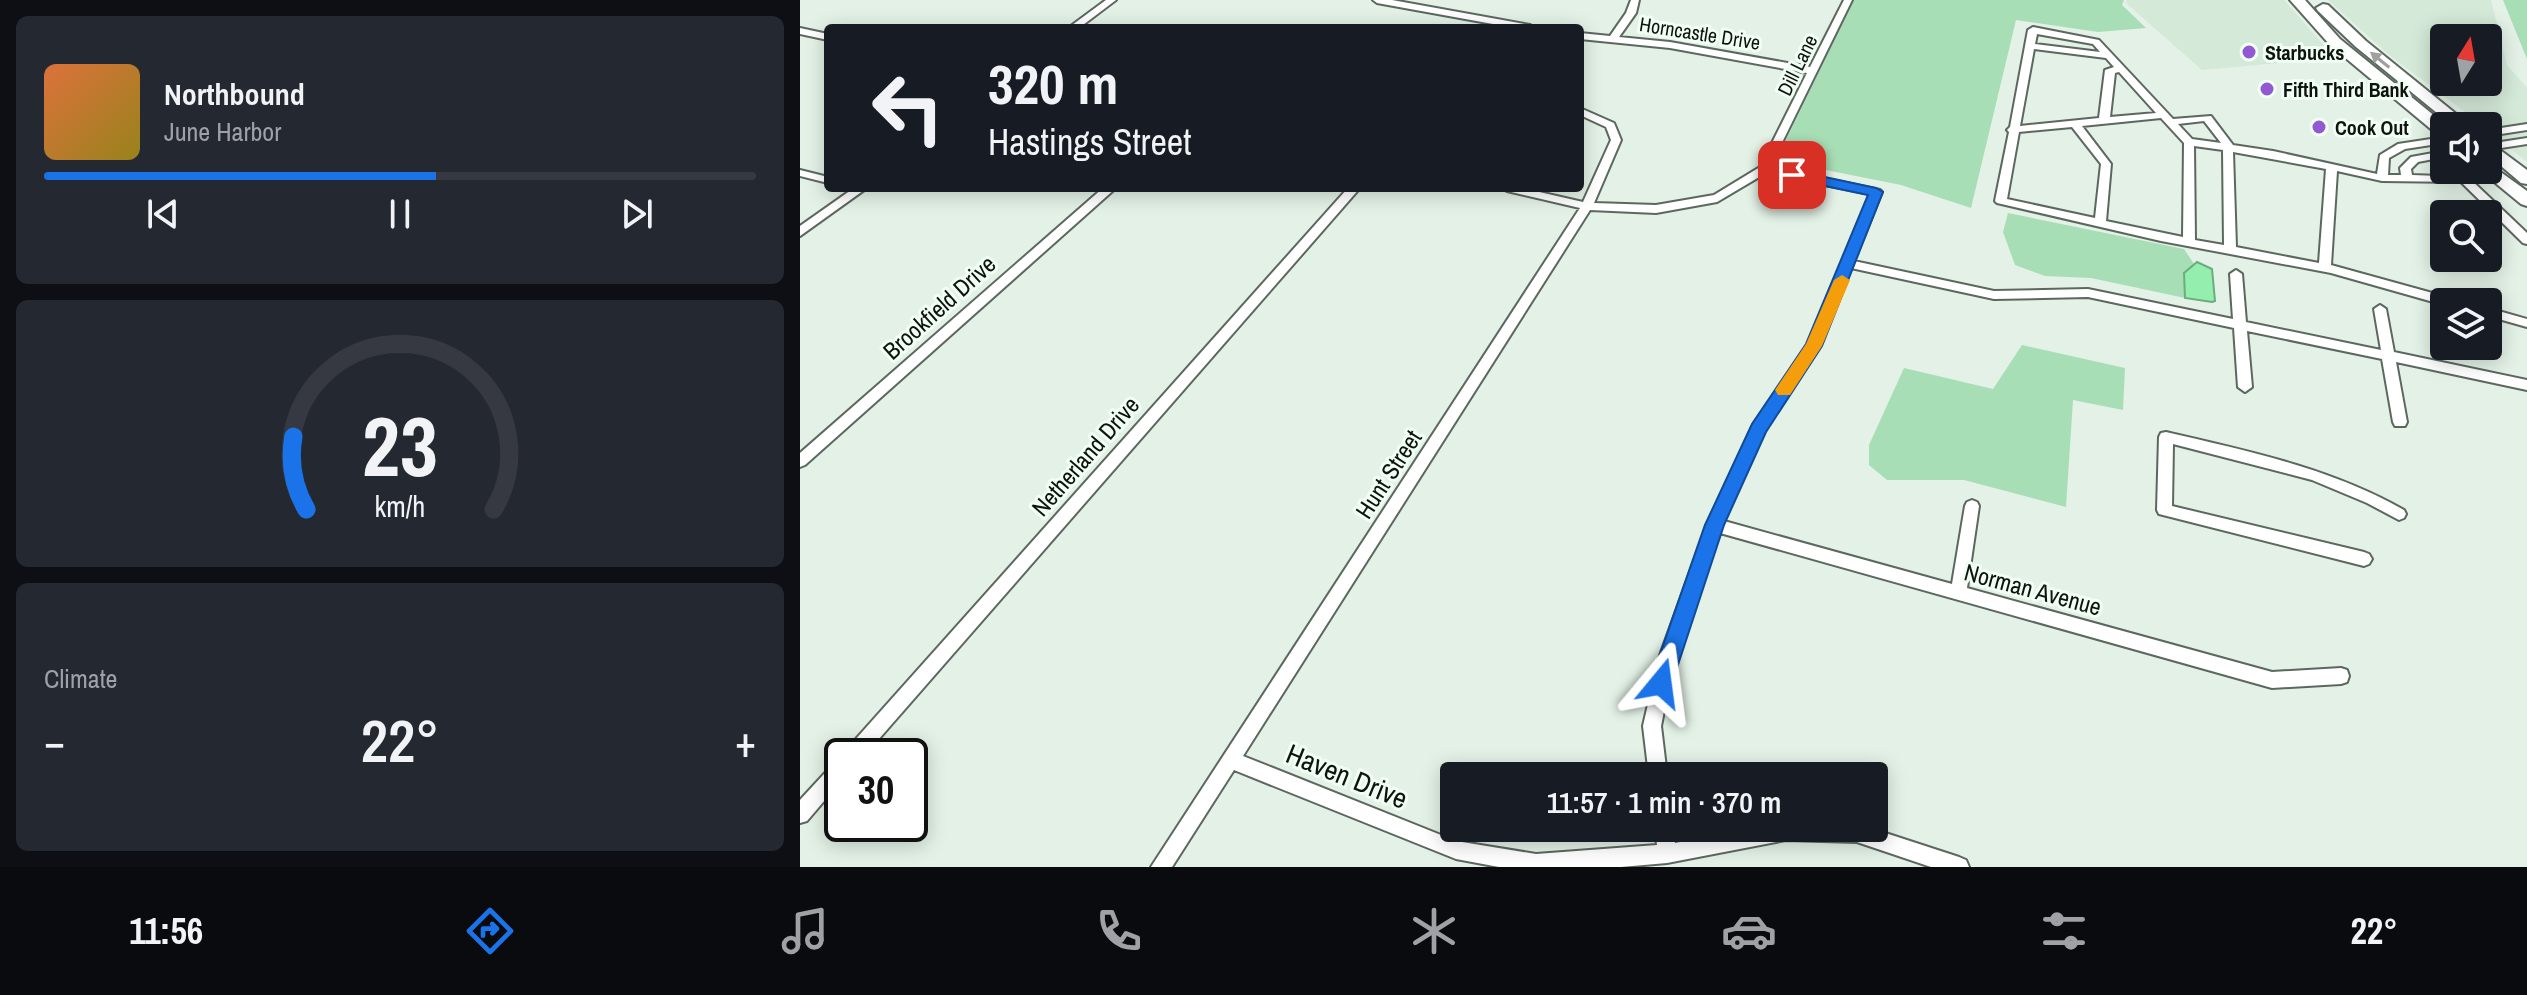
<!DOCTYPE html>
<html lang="en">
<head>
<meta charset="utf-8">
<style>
  body { margin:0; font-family:"Archivo Narrow",sans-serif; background:#242831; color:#f1f3f6; height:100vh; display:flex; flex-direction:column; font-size:30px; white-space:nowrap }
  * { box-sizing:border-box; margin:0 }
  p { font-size:26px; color:#9ea1a6 }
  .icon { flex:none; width:44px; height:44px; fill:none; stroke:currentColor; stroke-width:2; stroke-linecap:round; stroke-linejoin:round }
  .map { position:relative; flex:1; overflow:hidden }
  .sheet { display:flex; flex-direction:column; gap:16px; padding:16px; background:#0d0f14; width:800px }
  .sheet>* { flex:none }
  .banner { position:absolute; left:24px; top:24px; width:760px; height:168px; border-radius:8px; box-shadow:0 4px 20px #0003; background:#171b24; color:#f1f3f6; overflow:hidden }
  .needle { width:52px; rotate:11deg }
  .controls { position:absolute; left:1630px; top:24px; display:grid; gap:16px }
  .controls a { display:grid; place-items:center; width:72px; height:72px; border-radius:8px; background:#171b24; box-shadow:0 4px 20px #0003; font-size:40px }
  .speed { position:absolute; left:24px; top:738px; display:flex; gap:16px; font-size:40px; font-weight:700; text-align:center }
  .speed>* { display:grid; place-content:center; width:104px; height:104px; border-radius:50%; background:#171b24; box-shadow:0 4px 20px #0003; line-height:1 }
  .speed .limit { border:4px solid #111; border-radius:12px; background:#fff; color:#111 }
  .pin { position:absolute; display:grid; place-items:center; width:68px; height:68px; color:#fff; margin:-34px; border-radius:16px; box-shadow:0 4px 12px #0006 }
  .me { position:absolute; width:88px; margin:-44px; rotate:16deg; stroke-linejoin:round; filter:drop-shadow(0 0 6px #0008) }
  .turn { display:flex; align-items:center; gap:28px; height:168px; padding:0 32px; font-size:36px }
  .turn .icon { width:104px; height:104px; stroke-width:2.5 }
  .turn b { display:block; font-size:56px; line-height:68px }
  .big { font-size:60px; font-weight:600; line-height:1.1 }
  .sheet .tile { flex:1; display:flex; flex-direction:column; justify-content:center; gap:12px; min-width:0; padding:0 28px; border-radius:12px; background:#242831 }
  .sheet .dial { align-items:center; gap:0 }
  .dial svg { height:208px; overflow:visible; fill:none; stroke:#363941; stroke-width:7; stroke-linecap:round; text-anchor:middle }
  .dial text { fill:#f1f3f6; stroke:none }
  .song { display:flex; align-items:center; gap:24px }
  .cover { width:96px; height:96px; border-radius:12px; background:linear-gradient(135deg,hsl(20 70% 55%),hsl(50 70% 35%)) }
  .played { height:8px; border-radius:4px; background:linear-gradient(90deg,#1a73e8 55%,#363941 55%) }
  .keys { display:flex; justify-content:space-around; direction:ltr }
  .heat { display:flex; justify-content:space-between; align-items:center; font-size:44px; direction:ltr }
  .trip { position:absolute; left:640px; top:762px; width:448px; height:80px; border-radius:8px; background:#171b24; box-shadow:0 4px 20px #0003; font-weight:600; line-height:80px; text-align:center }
  .tab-bar { display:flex; height:128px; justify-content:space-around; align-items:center; background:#090b0e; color:#9ea1a6 }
  .tab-bar .icon { width:56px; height:56px }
  .tab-bar .current { color:#1a73e8 }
  .tab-bar b { font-size:36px; color:#f1f3f6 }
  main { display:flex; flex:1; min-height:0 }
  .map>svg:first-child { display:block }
  .built { fill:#d4e9d8; fill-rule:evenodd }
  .green { fill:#a8deb5 }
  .water { fill:#94eead; stroke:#6cac7e; stroke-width:2 }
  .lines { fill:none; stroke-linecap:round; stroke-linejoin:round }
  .minor-casing { stroke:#5c685f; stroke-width:4 }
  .trunk-casing { stroke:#5c685f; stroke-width:4 }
  .minor { fill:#fff; fill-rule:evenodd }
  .trunk { fill:#fff; fill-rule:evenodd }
  .oneway { fill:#9fa19f }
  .route { fill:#1a73e8; stroke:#114b97; stroke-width:2 }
  .slow { fill:#f59e0b }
  .poi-dot { fill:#915ad3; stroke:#f1fef3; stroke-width:3 }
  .labels { text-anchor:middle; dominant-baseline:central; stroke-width:6; stroke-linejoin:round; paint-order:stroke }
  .far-street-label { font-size:20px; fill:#0e130f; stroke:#f1fef3 }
  .far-poi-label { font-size:20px; font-weight:bold; fill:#0e130f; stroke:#f1fef3; text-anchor:start }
  .street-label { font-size:24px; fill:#0e130f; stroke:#f1fef3 }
  .near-street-label { font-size:28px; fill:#0e130f; stroke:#f1fef3 }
</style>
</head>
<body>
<main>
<section class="sheet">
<div class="tile">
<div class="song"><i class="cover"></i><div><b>Northbound</b><p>June Harbor</p></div></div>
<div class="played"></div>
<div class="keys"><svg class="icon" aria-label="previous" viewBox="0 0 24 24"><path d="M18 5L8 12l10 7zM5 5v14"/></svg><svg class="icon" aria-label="pause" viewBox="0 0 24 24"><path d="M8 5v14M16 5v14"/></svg><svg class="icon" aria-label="next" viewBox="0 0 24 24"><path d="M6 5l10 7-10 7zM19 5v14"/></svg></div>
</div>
<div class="tile dial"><svg viewBox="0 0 100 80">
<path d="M14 69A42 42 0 1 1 86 69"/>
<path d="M14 69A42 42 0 0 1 9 41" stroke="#1a73e8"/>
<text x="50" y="56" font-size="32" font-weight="700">23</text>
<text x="50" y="72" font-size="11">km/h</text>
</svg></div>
<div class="tile"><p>Climate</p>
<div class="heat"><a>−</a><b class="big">22°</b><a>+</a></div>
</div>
</section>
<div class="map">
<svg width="1727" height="867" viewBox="0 0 1727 867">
  <rect width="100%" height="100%" fill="#e3f1e6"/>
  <g class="built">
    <path d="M1327,0H1484L1535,58L1402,70L1326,3Z"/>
    <path d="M1528,0H1691L1707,65L1727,88V162L1688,130V126H1684L1588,54ZM1644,38H1688V82H1644Z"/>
  </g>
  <g class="green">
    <path d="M1054,0H1324L1322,5L1346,28L1298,32L1216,20L1171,208L1101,185L976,160Z"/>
    <path d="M1703,0H1727V59Z"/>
    <path d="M1208,213L1384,249L1394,264L1384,274L1385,298L1291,278L1245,276L1215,265L1203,232Z"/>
    <path d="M1222,345L1325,368L1323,410L1273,400L1266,507L1164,480H1087L1069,465V445L1104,368L1193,389Z"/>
  </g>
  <path class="water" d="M1397,262L1412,269L1415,301L1412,302L1385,298L1384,273Z"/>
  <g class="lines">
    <g class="minor-casing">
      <g id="minor">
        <path d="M306,0H316L279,28H268Z"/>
        <path d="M573,0H592L730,25L735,28H715L577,3Z"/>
        <path d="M831,0H839L836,13L819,37L870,42L1010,67L1044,0H1052L970,167L1080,190L1082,192L1054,261L1194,291L1288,289L1433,319L1430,274L1436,270L1442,274L1446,322L1581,350L1574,309L1580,305L1586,309L1594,352L1727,380V390L1596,362L1607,422L1605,426H1595L1593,422L1582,359L1447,331L1452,387L1445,392L1438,387L1434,328L1288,297L1194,299L1051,268L1020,346L964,431L924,521L1152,584L1165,506L1167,502L1172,500L1177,502L1179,506L1167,588L1472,672L1541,668L1547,670L1549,676L1547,682L1541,684L1472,688L920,533L874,661L861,726L867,776H849L843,726L858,661L907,525L953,425L1008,345L1070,194L966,173L917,202L856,213L790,210L443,756L656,841L736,854L857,845L855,828H873L875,843L953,828H1070L1159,857L1166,860L1169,867H1131L1057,842L986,840L867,863L821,867H699L656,859L434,770L372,867H351L780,208L707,191L701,188H722L783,202L811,140L806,127L780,115V108L814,123L821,140L794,203L856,205L914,195L960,167L1007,73L870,48L780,39V33L810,36L826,13Z"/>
        <path d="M1233,27L1299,40L1373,119L1411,116L1433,145L1473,151L1577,174L1580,155L1598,144L1644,137V143L1605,149L1589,158L1588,175H1601L1600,168L1611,157L1644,151V157L1618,162L1611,169L1612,175L1668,177L1727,233V244L1723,243L1661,182L1582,181L1537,171L1531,265L1654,299L1656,302H1644V305L1531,273L1361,241L1197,203L1195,201L1209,132L1207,130L1210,127L1228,30ZM1237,34L1293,44L1300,52L1235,44ZM1234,49L1306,58L1314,67L1305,70L1299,118L1220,126ZM1319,72L1356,113L1310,117L1315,73ZM1361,118L1384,143L1383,237L1306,221L1311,164L1282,126ZM1404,121L1421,143L1392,139L1378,124ZM1272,127L1301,164L1295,218L1207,199L1219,132ZM1394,146L1423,150L1424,245L1395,240ZM1433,152L1526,169L1519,263L1436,247Z"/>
        <path d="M0,28L28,34V40L0,34Z"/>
        <path d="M1727,124V130L1688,136V130Z"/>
        <path d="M1727,138V144L1688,150V144Z"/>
        <path d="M0,170L28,177V183L0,176Z"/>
        <path d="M54,188H67L0,236V226Z"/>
        <path d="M303,188H316L5,465L0,467V453Z"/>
        <path d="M548,188H560L64,756H43L46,750Z"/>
        <path d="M1688,308L1727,319V327L1688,316Z"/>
        <path d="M1366,432C1448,451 1530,468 1604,510L1606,514L1604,518L1599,520L1567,503L1512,480L1373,444L1372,506L1564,552L1569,554L1572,559L1569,564L1564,566L1359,514L1357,510L1359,437L1361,433Z"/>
        <path d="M42,758V780L7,821L0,823V800L36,761Z"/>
      </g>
    </g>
    <g class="trunk-casing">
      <g id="trunk">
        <path d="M1490,0H1505L1540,39L1647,126H1644V137L1638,135L1530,45Z"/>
        <path d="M1523,4L1528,5L1566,41L1671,126H1653L1556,47L1518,11L1516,8Z"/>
        <path d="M1688,141L1727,170V184L1721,183L1688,155Z"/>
        <path d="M1688,163L1727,191V206L1721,204L1682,172L1688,170Z"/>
      </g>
    </g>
    <use href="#minor" class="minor"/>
    <use href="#trunk" class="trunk"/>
  </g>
  <defs><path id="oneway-solid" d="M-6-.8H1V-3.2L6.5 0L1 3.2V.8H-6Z" transform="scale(2)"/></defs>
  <use class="oneway" href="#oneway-solid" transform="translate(1580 60) rotate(-141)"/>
  <path class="route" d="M992,170L1076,188L1083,192L1022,346L966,432L924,525L872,683L869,690L861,693L854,690L850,683L905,525L952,424L1006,344L1068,195L987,178L985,175Z"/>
  <path class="slow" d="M1042,275L1050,280L1022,346L990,395H978L975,390L1006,344L1034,280Z"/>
  <g class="poi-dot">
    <circle cx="1449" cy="52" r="8"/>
    <circle cx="1467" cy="89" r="8"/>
    <circle cx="1519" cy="127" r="8"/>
  </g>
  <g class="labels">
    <g class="far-street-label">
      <text transform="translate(900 33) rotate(9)">Horncastle Drive</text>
      <text transform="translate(997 65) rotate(-64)">Dill Lane</text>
    </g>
    <g class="far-poi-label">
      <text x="1465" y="52">Starbucks</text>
      <text x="1483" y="89">Fifth Third Bank</text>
      <text x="1535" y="127">Cook Out</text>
    </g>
    <g class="street-label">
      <text transform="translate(139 307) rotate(-42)">Brookfield Drive</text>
      <text transform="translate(285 456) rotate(-49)">Netherland Drive</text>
      <text transform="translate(588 474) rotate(-57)">Hunt Street</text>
      <text transform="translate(1233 589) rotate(15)">Norman Avenue</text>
    </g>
    <g class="near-street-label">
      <text transform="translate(547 776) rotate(22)">Haven Drive</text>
    </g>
  </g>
</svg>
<div class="controls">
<a><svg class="needle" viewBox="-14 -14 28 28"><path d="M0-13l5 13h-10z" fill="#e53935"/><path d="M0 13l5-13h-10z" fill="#9ea1a6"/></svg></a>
<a><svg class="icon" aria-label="sound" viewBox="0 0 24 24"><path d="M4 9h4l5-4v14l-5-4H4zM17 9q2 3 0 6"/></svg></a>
<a><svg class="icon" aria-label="search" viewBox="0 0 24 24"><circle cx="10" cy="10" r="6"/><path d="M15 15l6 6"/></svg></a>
<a><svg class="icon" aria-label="layers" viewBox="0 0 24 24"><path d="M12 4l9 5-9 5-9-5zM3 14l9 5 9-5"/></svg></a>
</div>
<div class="speed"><div class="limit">30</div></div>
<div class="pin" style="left:992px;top:175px;background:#d93025"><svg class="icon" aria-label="arrive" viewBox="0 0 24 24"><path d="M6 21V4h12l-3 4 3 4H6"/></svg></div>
<svg class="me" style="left:861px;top:683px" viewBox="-20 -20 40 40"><path d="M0-17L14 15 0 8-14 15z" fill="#1a73e8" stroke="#fff" stroke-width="4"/></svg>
<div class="trip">11:57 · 1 min · 370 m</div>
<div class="banner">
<div class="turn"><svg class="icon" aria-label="left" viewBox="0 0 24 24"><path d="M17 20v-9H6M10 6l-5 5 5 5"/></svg><div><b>320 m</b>Hastings Street</div></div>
</div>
</div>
</main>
<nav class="tab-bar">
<b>11:56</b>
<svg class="icon current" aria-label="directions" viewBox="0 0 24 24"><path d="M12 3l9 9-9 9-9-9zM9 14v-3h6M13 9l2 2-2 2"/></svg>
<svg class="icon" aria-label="music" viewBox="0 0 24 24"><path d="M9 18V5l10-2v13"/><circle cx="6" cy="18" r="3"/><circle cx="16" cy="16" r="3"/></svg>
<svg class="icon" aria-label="phone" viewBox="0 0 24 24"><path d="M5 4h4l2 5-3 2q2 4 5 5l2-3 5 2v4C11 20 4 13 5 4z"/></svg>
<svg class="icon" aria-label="climate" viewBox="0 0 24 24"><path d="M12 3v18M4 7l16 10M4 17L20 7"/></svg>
<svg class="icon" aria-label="car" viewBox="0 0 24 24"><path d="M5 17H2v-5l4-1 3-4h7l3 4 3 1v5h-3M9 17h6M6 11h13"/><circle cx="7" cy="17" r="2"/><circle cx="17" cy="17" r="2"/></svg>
<svg class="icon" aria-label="filters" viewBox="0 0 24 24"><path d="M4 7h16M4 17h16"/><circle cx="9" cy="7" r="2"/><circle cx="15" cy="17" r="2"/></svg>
<b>22°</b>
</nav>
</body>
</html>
